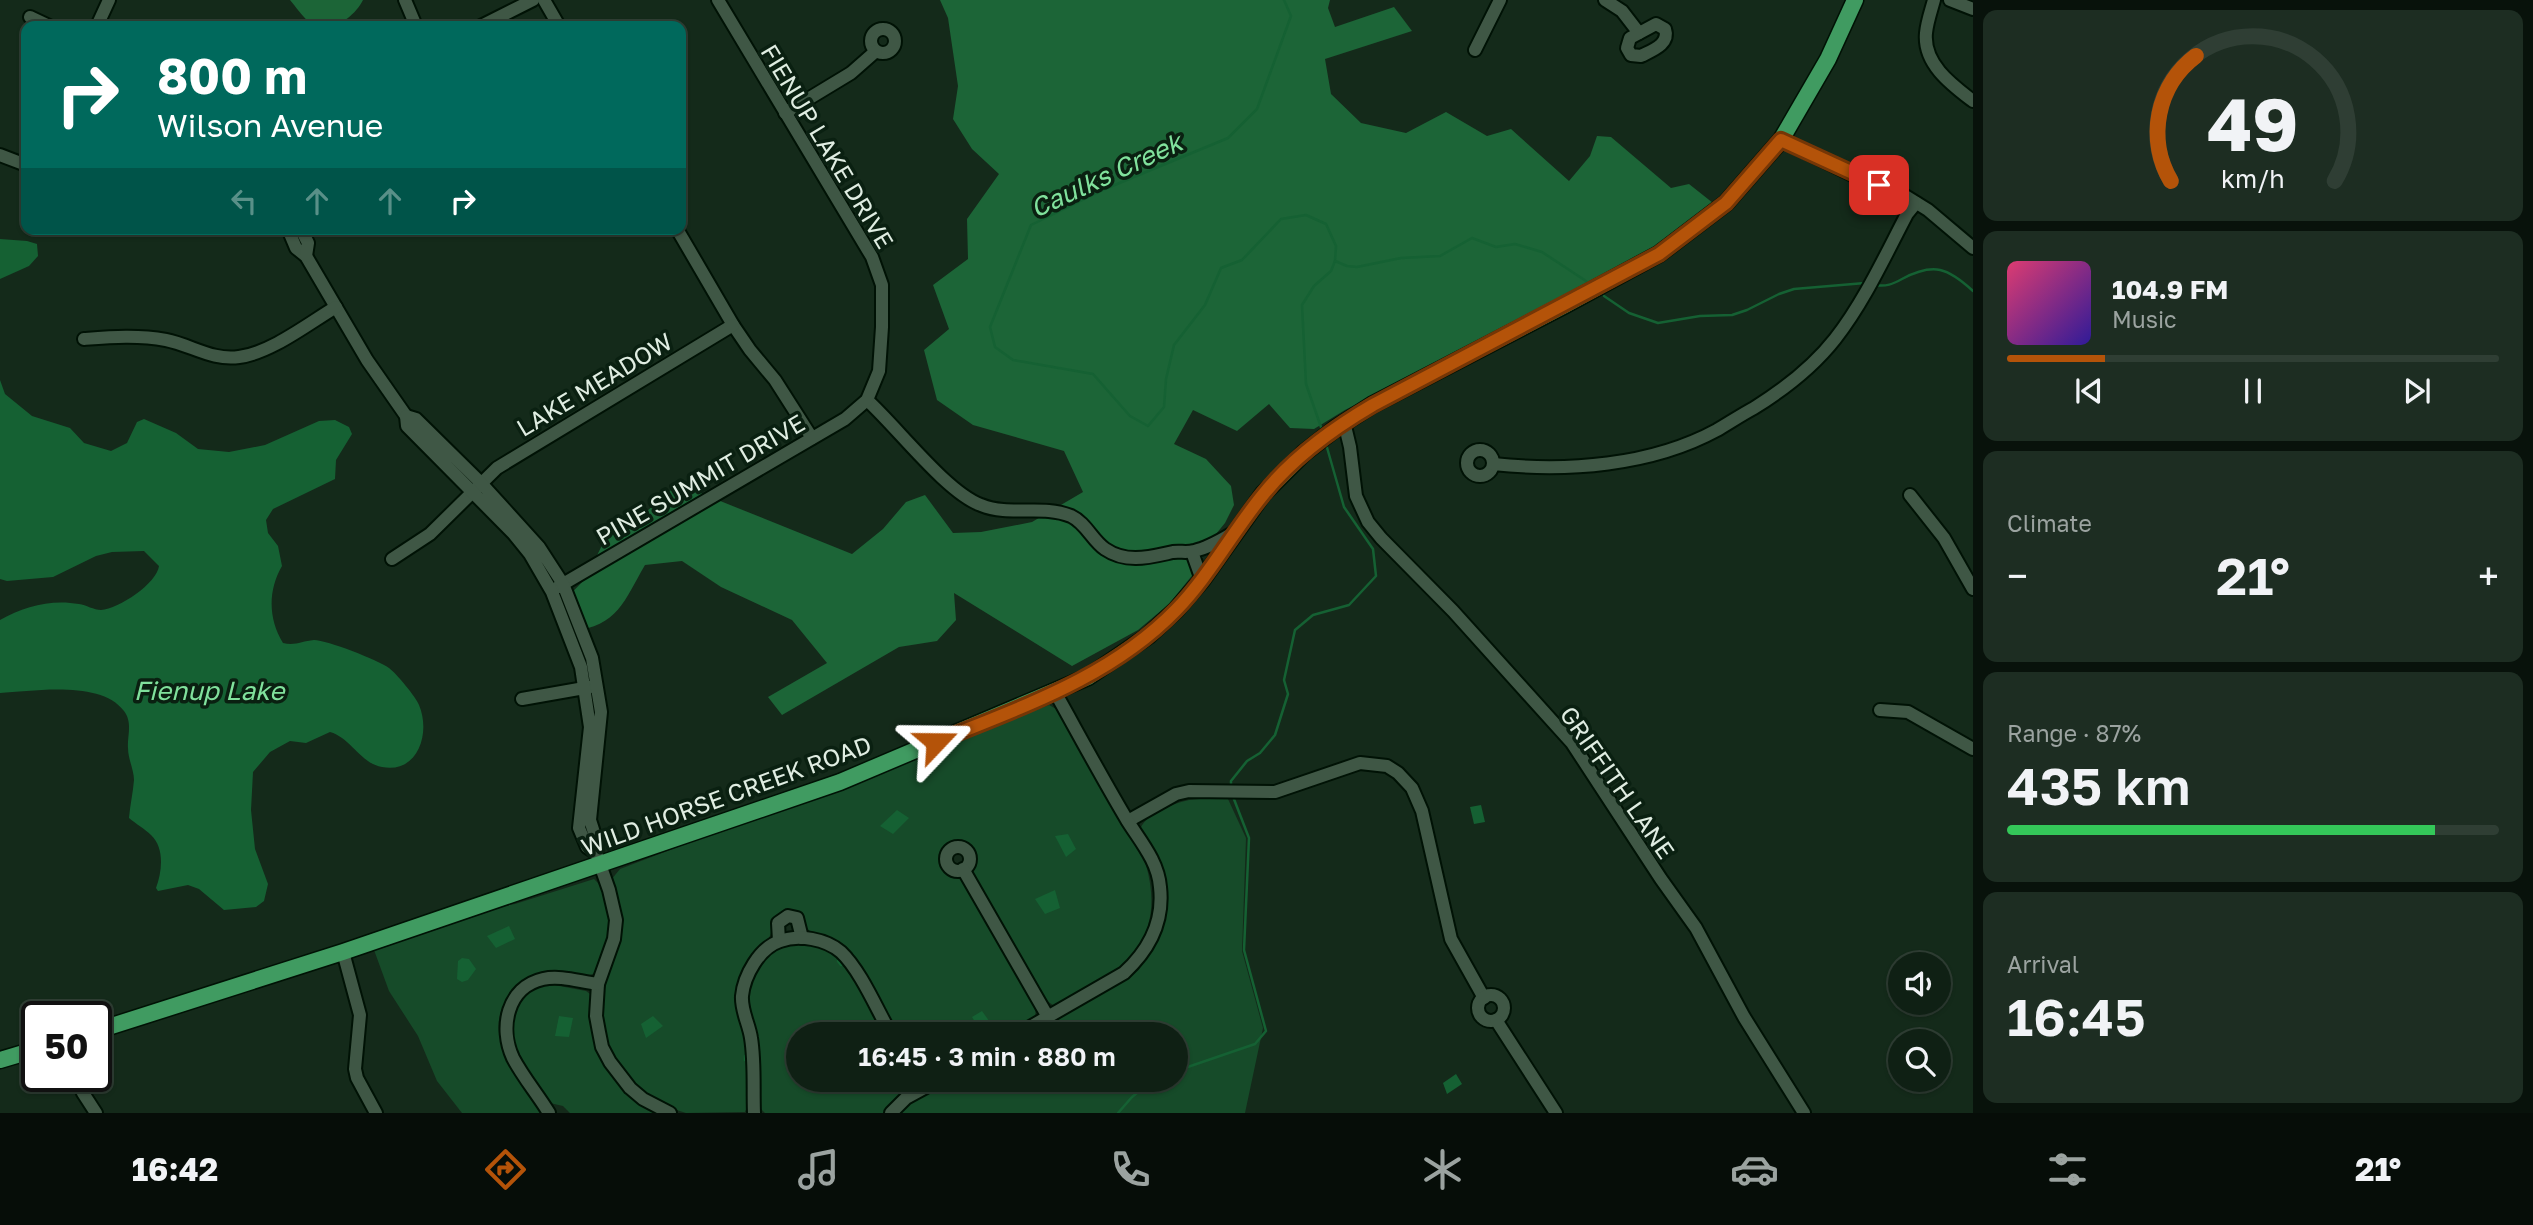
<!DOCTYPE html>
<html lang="en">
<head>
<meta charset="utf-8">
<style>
  body { margin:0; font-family:"Golos Text",sans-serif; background:#1d2d22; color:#f1f3f6; height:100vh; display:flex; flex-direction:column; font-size:26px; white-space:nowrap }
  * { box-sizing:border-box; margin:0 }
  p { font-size:23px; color:#9ba3a0 }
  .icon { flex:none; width:38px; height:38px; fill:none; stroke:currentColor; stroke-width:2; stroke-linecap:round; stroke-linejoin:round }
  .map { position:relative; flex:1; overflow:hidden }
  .drawer { display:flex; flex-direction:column; gap:10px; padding:10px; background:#08120b; width:560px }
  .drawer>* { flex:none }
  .hud { position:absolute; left:21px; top:21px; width:665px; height:214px; border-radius:14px; box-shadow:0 2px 5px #0004,0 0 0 2px #2f3e34; background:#00695c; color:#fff; overflow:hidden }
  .controls { position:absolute; left:1888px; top:952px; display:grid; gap:14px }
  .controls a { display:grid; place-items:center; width:63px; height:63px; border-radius:50%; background:#0f2014; box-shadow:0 2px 5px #0004,0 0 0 2px #2f3e34; font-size:35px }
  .speed { position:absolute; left:21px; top:1001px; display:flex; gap:14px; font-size:35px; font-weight:700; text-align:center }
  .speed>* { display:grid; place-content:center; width:91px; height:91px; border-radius:50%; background:#0f2014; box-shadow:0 2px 5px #0004,0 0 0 2px #2f3e34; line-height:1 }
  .speed .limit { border:4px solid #111; border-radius:10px; background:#fff; color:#111 }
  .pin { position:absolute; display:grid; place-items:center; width:60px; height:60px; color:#fff; margin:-30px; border-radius:14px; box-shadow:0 4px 10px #0006 }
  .me { position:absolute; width:77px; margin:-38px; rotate:67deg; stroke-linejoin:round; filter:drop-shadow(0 0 5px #0008) }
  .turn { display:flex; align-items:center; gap:24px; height:147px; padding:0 21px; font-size:32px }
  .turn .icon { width:91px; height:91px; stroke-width:2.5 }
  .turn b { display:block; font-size:49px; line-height:60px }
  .lanes { display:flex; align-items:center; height:66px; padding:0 21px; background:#0003; justify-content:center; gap:35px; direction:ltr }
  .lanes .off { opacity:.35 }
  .big { font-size:52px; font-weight:600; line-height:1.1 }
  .drawer .widget { flex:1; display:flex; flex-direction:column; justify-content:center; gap:10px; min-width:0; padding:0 24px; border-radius:14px; background:#1d2d22 }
  .drawer .dial { align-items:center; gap:0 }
  .dial svg { height:182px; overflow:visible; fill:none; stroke:#2f3e34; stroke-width:7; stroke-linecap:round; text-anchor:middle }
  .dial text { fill:#f1f3f6; stroke:none }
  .song { display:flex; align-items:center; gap:21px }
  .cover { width:84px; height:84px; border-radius:10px; background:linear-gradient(135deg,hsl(340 70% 55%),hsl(250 70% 35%)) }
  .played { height:7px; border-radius:4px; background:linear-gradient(90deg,#b45309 20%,#2f3e34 20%) }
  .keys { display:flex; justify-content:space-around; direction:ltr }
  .heat { display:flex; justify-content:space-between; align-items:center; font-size:38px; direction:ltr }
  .charge { height:10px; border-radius:5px; background:linear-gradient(90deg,#34c759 87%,#2f3e34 0) }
  .trip { position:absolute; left:786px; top:1022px; width:402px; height:70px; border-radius:35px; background:#0f2014; box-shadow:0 2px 5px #0004,0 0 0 2px #2f3e34; font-weight:600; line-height:70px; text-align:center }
  .tabs { display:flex; height:112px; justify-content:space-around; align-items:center; background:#060d08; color:#9ba3a0 }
  .tabs .icon { width:49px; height:49px }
  .tabs .on { color:#b45309 }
  .tabs b { font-size:32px; color:#f1f3f6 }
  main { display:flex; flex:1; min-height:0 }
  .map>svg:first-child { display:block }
  .green { fill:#164b29 }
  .forest { fill:#1c6537 }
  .water { fill:#156133 }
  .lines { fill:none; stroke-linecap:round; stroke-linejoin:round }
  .stream { stroke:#156133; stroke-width:2.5 }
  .minor-casing { stroke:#001205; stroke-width:16 }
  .major-casing { stroke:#001205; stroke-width:19 }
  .minor { stroke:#3f5745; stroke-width:12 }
  .major { stroke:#409b61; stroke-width:16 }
  .route-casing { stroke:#753606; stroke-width:18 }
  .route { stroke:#b45309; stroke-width:12 }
  .labels { text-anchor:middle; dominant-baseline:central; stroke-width:7; stroke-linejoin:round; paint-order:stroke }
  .street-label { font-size:24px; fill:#e0ede2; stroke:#0a2011 }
  .water-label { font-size:26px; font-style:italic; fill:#80e19c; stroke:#0a2011 }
</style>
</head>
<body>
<main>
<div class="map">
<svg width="1973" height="1113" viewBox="0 0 1973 1113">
  <rect width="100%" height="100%" fill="#142a1a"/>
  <g class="green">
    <path d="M1049,705L1058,710L1146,865C1158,907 1151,943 1116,973C1100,986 1077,995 1059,1005H1053L1044,999L972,874C979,853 967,832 945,848L941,861L945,870L964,880L1036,1007L1035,1017L1030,1022L1008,1034H897L855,962L813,934L788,911C766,915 776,925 769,938C760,955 743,960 738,983C734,1002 744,1022 747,1042C749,1056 748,1071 748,1085C748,1094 749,1104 745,1112L686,1113L667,1107L658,1103L633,1084L620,1068L610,1051L602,1023L603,981L616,948L611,880L620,869Z"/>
    <path d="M1228,799L1246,838L1242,951L1263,1028L1245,1113H897L906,1105L950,1080H1176V1034H1029L1126,978L1163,907L1140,831C1142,815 1175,803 1189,800C1202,798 1216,799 1228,799Z"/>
    <path d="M594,879C621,904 607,944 595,973L583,978L518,987C474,1027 515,1071 539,1108L540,1113H462L437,1081L418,1036L389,991L374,950L499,907L515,904Z"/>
    <path d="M801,943C820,944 834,952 847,967L884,1034H798V1080H910L911,1083L909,1090L884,1113H765L761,1109C756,1092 755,1072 753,1055C746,1005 736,954 801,943Z"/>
    <path d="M549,984L586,991L590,994C595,1016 596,1043 605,1063C613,1085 635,1101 654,1113H570L563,1106L550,1103L510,1041L513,1008L519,999L535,988Z"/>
  </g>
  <g class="forest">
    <path d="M290,0H363C354,18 328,37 308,21C302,16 296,7 290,0Z"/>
    <path d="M940,0H1330L1328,8L1335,27L1394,7L1412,31L1325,59L1331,94L1361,123L1406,133L1446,112L1487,136L1511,129L1569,181L1590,156L1597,136L1611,137L1671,188L1689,184L1713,203L1671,237L1617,271L1345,410L1314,429L1290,428L1269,404L1237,431L1193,410L1174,444L1206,459L1231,486L1234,505L1225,523L1207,545L1199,567L1169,604L1138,630L1072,666L954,593L956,620L937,641L899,647L782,715L768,697L827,663L792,620L721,587L682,561L645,565C624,601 618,626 572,631L555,610L586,578L607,535L620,520L646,512L678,484L852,554L883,529L906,502L925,495L953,533L981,532L1032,522L1083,492L1064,451L973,425L937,400L924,350L949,329L933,285L968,259L967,219L999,174L972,149L953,119L958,86L948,18Z"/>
  </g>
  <g class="water">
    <path d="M0,239L27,241L37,244L38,256L29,266L0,279Z"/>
    <path d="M0,380L5,394L32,416L70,428L84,443L111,451L127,443L137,422L144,419L176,433L198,449L229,452L265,445L319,421L335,420L349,427L352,434L336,460L335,479L273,509L266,520L268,533L278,546L282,566C268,590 268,619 283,643C295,646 302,641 314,640C327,640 378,660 389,668C396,673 416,697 419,705C431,733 418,774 382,767C360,763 351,738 330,732L306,743L290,741L270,752L253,772L251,810L255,849L268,884L264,901L256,907L224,910L199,889L188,885L158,891L156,888C162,872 165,848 151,835C145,829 136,824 129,818C130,805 133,793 134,780C134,770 128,759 128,748C127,736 133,723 124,711C101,680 34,691 0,693V620C24,606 52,599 79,604C86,605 94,610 101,610C119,609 157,583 159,566L144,551L112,552L96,556L53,577L7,581L0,579Z"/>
    <path d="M1481,805L1485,822L1474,824L1470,807Z"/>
    <path d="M897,810L909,818L893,834L880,826Z"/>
    <path d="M1068,834L1076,849L1066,857L1055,836Z"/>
    <path d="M1055,890L1060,908L1045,914L1035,899Z"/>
    <path d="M509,926L515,939L496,948L487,936Z"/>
    <path d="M462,958L469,959L476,969L468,980L462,982L457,979L458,961Z"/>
    <path d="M982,1011L992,1025L981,1032L972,1017Z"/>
    <path d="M559,1016L573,1018L569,1037L555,1036Z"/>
    <path d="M653,1016L663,1026L646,1038L641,1024Z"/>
    <path d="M1456,1074L1462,1084L1447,1094L1443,1083Z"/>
  </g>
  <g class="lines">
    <g class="stream">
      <path d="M1284,0L1291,16L1257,109L1228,138L1105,189L1031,225L990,327L995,347L1013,360L1093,374L1130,416L1148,426L1164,407L1166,379L1174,345L1205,305L1221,268L1242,260L1281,219L1306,215L1326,224L1336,246L1335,261L1331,271L1314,286L1302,305L1306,384L1322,430"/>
      <path d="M1335,261L1347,266L1357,267L1401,258L1440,256L1472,238L1496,247L1515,244L1542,252L1586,281"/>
      <path d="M1875,285C1886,287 1893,284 1902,279C1934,262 1948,268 1973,291"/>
      <path d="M1604,296L1629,313L1658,323L1700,316L1732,315L1747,310L1779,294L1794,289L1865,283"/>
      <path d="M1231,787V781L1247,761L1260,753L1275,735L1288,694L1284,680L1295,630L1313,615L1349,605L1376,576L1373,549L1344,507L1326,444"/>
      <path d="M849,954H852L854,956L852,958Z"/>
      <path d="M840,959L843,963L841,965L838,961Z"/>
      <path d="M748,1055V1059L745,1060V1056Z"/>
      <path d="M1176,1071L1255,1044L1266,1031L1244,950L1249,838L1232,794"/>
      <path d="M903,1092L905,1094L901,1097L899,1094Z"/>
      <path d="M1118,1113L1132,1097L1153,1080"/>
    </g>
    <g class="minor-casing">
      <g id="minor">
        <path d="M405,0L416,26"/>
        <path d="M544,0L559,26"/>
        <path d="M1605,0L1622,11L1639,33"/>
        <path d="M1934,0C1931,11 1927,22 1926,33C1923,64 1952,85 1973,101"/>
        <path d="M1950,0L1973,9"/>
        <path d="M30,17L49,26"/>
        <path d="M1656,24L1665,29C1670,44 1653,50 1641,56L1631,55L1627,48L1630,38Z"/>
        <path d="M97,26L109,0"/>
        <path d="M481,26L533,0"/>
        <circle cx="883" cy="41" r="12"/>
        <path d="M1475,50L1500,0"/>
        <path d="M785,113L851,73L876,51"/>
        <path d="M1781,140L1859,178L1899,192L1928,210L1973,248"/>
        <path d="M0,155L26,165"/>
        <path d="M288,229L296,248L306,256L367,360L406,416"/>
        <path d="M301,229L308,243L306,256"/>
        <path d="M677,229L733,325L750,350L775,380L812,438"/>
        <path d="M84,339C112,337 138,335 166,340C191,345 213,361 239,357C271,353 309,323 336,307"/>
        <path d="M867,400C897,427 946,492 981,505C1010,517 1042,504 1071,516C1086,523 1092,540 1105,549C1127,564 1150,557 1173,552C1180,551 1187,553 1194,551C1208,548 1221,540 1233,533"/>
        <path d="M1344,422L1350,447L1356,496L1368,522L1381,538L1453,611L1572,743L1661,879L1696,928L1744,1017L1804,1113"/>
        <circle cx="1480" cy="463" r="13"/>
        <path d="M1493,464C1566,472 1651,466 1717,430C1729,423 1741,415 1754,408C1783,390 1813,367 1835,339C1864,302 1885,256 1907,214L1916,203"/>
        <path d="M1910,495L1944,538L1973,589"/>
        <path d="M1192,552L1202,580"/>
        <path d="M392,559L430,534L497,468L733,325"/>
        <path d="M558,587L845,419L867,400L879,371L882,327V285L872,257L718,0"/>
        <path d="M522,699L590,687"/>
        <path d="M1880,710L1908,712L1973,749"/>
        <path d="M1128,821L1176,794L1189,791L1275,792L1360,763L1387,766L1398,773L1412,788L1422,811L1451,939L1484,998"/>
        <circle cx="958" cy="859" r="12"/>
        <path d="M596,853L587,847L579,828L590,727L581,667L552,592L530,554L513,533L407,426L406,416L416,419L481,483L539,547L563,584L592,658L601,712L590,820L597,842L596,853L609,890L616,920L614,939L598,984L596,1016L599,1032L602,1047L610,1062L630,1088L643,1099L670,1113"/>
        <path d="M963,869L1048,1017"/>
        <path d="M779,941L778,923L788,916L797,918L802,938"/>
        <path d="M343,952L360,1015L355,1069L357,1078L376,1113"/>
        <circle cx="1491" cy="1008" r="13"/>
        <path d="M1496,1020L1556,1113"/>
        <path d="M1018,1034L1124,973C1149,950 1164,922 1160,887C1158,861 1140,841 1127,820C1102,778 1079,735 1055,692"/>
        <path d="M76,1076L83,1093L96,1113"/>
        <path d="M549,1113C538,1095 523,1077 513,1058C499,1028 507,987 543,979C561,975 580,982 598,984"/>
        <path d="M754,1113C753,1089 755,1062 751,1038C749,1024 741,1011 742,996C744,976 759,948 780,941C799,934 826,939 841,952C861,971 877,1010 891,1034"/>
        <path d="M891,1113L906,1098L939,1080"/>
      </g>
    </g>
    <g class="major-casing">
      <g id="major">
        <path d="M96,1031L343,952L840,782L1088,677L1148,636L1176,610L1202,580L1263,494L1304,453L1336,428L1372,405L1565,305L1659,254L1726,203L1781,140L1828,59L1855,0"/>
        <path d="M0,1060L37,1049"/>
      </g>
    </g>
    <use href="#minor" class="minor"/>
    <use href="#major" class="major"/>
  </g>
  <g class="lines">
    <g class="route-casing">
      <path id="route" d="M936,742C1021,707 1110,678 1176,610C1209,576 1232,533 1262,496C1292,458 1332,429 1373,405L1659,254L1726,203L1781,140L1879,185"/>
    </g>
    <use href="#route" class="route"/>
  </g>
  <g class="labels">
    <g class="street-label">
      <text transform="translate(828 146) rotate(59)">FIENUP LAKE DRIVE</text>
      <text transform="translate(594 384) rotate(-31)">LAKE MEADOW</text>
      <text transform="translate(700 479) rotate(-30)">PINE SUMMIT DRIVE</text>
      <text transform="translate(1618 782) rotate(55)">GRIFFITH LANE</text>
      <text transform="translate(726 795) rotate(-20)">WILD HORSE CREEK ROAD</text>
    </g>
    <g class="water-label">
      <text transform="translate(1106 175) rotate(-25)">Caulks Creek</text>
      <text x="209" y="690">Fienup Lake</text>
    </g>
  </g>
</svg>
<div class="controls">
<a><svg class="icon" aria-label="sound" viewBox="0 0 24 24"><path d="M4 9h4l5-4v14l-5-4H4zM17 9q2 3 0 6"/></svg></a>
<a><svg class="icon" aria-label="search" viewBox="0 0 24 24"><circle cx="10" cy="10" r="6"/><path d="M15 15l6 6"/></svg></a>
</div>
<div class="speed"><div class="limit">50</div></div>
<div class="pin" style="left:1879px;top:185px;background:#d93025"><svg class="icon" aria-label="arrive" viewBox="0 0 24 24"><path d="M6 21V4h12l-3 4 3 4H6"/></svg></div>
<svg class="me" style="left:936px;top:742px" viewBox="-20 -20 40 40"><path d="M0-17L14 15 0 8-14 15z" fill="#b45309" stroke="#fff" stroke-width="4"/></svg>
<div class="trip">16:45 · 3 min · 880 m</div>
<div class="hud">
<div class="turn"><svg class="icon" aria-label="right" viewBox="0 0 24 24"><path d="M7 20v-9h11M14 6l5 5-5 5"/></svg><div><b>800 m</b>Wilson Avenue</div></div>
<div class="lanes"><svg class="icon off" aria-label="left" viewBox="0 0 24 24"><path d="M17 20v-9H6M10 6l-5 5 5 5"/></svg><svg class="icon off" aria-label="ahead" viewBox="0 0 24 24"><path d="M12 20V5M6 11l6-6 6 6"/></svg><svg class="icon off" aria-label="ahead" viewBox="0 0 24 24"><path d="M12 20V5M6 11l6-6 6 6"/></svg><svg class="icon" aria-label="right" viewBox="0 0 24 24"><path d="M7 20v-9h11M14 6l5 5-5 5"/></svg></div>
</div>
</div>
<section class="drawer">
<div class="widget dial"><svg viewBox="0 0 100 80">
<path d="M14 69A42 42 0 1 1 86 69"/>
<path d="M14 69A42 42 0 0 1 25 14" stroke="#b45309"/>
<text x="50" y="56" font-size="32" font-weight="700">49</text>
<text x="50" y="72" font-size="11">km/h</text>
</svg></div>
<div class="widget">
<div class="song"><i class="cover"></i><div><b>104.9 FM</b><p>Music</p></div></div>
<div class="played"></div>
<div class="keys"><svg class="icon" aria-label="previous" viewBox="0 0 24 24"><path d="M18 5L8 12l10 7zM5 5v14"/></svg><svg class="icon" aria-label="pause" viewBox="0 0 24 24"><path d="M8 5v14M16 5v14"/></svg><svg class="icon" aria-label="next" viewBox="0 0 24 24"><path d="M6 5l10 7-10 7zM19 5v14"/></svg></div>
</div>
<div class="widget"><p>Climate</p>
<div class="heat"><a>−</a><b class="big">21°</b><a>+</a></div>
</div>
<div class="widget"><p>Range · 87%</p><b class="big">435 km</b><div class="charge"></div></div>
<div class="widget"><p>Arrival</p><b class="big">16:45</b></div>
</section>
</main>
<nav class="tabs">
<b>16:42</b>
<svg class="icon on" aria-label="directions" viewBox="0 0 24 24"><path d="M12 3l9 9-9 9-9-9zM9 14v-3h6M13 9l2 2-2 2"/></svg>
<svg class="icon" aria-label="music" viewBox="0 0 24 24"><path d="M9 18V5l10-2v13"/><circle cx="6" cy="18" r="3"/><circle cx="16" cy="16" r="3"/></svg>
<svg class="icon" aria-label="phone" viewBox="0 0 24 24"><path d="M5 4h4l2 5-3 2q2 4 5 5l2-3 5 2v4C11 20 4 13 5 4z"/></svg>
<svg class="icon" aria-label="climate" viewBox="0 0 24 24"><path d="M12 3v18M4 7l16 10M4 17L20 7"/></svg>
<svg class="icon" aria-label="car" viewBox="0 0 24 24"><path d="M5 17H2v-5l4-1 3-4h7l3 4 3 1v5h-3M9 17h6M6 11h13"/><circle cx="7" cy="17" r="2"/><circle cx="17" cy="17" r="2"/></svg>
<svg class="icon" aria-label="filters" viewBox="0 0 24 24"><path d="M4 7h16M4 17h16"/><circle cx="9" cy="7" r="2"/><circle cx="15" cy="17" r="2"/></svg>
<b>21°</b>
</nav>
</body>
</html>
